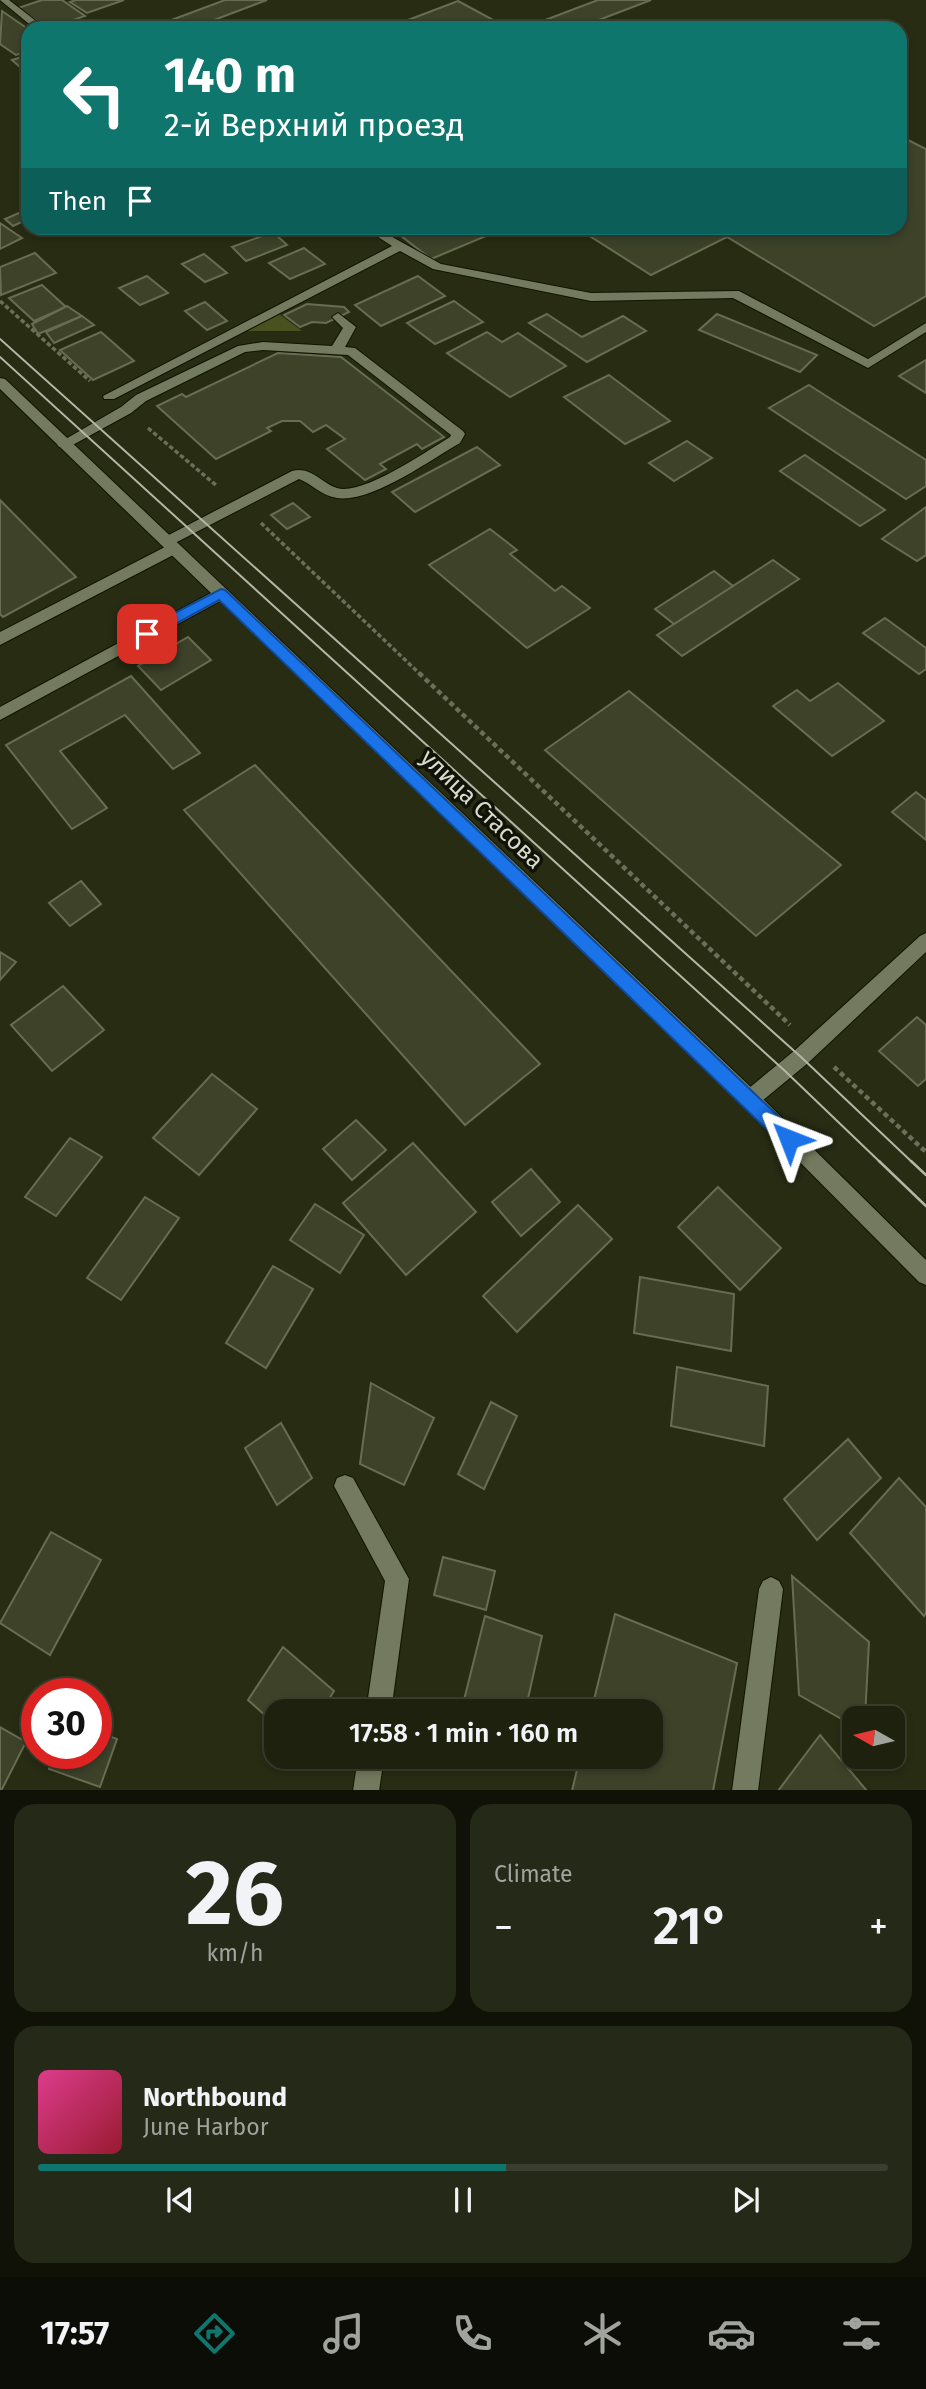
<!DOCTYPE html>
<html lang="en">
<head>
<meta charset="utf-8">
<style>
  body { margin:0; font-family:"Fira Sans",sans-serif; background:#252917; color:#f1f3f6; height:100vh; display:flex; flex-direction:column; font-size:26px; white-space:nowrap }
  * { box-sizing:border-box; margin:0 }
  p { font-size:23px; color:#a0a39e }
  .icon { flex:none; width:38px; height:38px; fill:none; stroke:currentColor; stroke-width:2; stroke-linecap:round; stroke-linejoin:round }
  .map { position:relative; height:1790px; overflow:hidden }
  .drawer { display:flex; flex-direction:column; gap:14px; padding:14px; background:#101208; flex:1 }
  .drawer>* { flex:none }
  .hud { position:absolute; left:21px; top:21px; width:886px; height:214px; border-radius:21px; box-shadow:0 4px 10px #0003,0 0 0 2px #3b3e2e; background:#0f766e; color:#fff; overflow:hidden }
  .needle { width:46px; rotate:278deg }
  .buttons { position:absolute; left:842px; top:1706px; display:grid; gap:14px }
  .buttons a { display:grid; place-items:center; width:63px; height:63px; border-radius:14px; background:#1d210e; box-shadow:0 4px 10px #0003,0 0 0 2px #3b3e2e; font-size:35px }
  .speed { position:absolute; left:21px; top:1678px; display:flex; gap:14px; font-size:35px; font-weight:700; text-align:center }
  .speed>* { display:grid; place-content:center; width:91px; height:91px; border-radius:50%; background:#1d210e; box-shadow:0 4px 10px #0003,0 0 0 2px #3b3e2e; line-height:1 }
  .speed .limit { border:10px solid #d22; background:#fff; color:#111 }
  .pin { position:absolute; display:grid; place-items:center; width:60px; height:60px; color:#fff; margin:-30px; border-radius:14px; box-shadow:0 4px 10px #0006 }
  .me { position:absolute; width:77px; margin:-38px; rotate:315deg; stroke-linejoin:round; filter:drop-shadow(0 0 5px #0008) }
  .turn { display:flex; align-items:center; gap:24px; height:147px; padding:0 28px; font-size:32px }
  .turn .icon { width:91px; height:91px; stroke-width:2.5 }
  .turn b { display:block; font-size:49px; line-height:60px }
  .then { display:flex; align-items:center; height:66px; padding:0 28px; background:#0003; gap:14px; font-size:26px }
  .big { font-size:52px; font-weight:600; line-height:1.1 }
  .drawer .card { flex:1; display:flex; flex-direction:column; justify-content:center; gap:10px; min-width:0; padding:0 24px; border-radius:21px; background:#252917 }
  .drawer .dial { align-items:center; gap:0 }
  .dial b { font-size:91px; line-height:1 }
  .song { display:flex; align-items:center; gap:21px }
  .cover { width:84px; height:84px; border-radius:10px; background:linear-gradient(135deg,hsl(330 70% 55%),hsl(350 70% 35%)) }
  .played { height:7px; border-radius:4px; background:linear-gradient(90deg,#0f766e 55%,#3b3e2e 55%) }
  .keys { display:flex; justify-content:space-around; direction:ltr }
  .heat { display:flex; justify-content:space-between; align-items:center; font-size:38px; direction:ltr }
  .drawer .tiles { flex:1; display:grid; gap:14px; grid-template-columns:1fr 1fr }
  .card:last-child { grid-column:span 2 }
  .trip { position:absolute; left:264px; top:1699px; width:399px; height:70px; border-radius:21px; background:#1d210e; box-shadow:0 4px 10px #0003,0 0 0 2px #3b3e2e; font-weight:600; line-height:70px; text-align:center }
  .menu { display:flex; height:112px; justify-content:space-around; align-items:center; background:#0c0d06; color:#a0a39e }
  .menu .icon { width:49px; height:49px }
  .menu .selected { color:#0f766e }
  .menu b { font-size:32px; color:#f1f3f6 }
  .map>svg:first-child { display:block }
  .green { fill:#495121 }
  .building { fill:#3d4229; stroke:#676d52; stroke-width:2 }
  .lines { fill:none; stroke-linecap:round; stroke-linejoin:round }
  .service-casing { stroke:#111400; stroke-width:2 }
  .minor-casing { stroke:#111400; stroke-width:2 }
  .path-far1 { stroke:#6b6f5a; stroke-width:3.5; stroke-dasharray:4.5 2.5; stroke-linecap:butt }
  .path { stroke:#6b6f5a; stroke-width:4.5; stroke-dasharray:5 3.5; stroke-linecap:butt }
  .service { fill:#747a5f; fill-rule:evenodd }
  .minor { fill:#747a5f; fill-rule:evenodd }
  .tram-far1 { stroke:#b4b7a6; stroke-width:2 }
  .tram { stroke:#b4b7a6; stroke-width:2.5 }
  .route { fill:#1a73e8; stroke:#114b97; stroke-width:2 }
  .labels { text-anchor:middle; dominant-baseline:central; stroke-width:7; stroke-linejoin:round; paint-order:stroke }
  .street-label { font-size:24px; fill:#d9dccd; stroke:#111309 }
</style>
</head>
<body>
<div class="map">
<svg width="926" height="1791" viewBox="0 0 926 1791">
  <rect width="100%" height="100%" fill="#272c13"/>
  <path class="green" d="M279,314L302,331H242Z"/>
  <g class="building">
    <path d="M42,0H62L85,16L70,21L80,28H47L18,8Z"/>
    <path d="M76,0H124L87,13L70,2Z"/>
    <path d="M225,0H267L193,28H150Z"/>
    <path d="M598,0H651L578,28H524Z"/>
    <path d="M458,1L499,23L486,28H387Z"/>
    <path d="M2,11L28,29V51L16,55L0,44Z"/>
    <path d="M28,55V64L20,67L12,60Z"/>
    <path d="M908,140L926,149V296L874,326L727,237L651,275L577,228H664L676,235L692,228H900V144Z"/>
    <path d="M28,209V219L13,226L5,219Z"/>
    <path d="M0,223L22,238L0,249Z"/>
    <path d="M228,228H258L238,236Z"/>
    <path d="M395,228H505L431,259L392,229Z"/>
    <path d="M273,232L287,245L246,261L232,247Z"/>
    <path d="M304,248L325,264L290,279L269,263Z"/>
    <path d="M35,253L56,273L1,295L0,267Z"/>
    <path d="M204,254L227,273L205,282L182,264Z"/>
    <path d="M147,276L168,293L140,305L119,288Z"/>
    <path d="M418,276L445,296L381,326L355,305Z"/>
    <path d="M42,285L66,307L34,321L9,298Z"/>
    <path d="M454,301L483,322L435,344L407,323Z"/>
    <path d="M205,302L227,321L207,330L185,311Z"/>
    <path d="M307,304L344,307L349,312L326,323L312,322L300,327L284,315Z"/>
    <path d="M67,306L82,316L38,334L32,324Z"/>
    <path d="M547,314L582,337L623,316L646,331L587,362L529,323Z"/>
    <path d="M717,314L817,355L800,372L699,330Z"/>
    <path d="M82,316L94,325L54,343L46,332Z"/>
    <path d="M101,332L134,361L93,380L60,350Z"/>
    <path d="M487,332L502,342L518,333L566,366L510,397L447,353Z"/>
    <path d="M278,353L341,357L444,437L422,449L417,444L380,464L386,469L365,480L327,449L345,439L326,425L313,432L300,421H282L267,428L271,431L216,459L157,406L182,394L186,397Z"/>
    <path d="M926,360V393L899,376Z"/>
    <path d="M609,375L670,421L625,444L564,397Z"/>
    <path d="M809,385L926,460V486L906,499L769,408Z"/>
    <path d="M687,441L712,458L674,481L649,463Z"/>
    <path d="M477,447L500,465L415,512L392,492Z"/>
    <path d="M805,455L885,510L860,526L780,471Z"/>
    <path d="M0,500L76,577L3,617L0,614Z"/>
    <path d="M293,503L310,517L287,529L271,515Z"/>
    <path d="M926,507V555L917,561L882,539Z"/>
    <path d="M490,529L517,550L510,554L555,591L562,586L590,608L527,648L429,565Z"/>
    <path d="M773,560L799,579L682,656L657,635Z"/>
    <path d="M714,571L733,586L674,624L655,609Z"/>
    <path d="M885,618L926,648V669L919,674L863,633Z"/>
    <path d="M188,637L211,660L161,690L138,666Z"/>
    <path d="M131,676L200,753L173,769L125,715L60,751L107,808L72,829L6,745Z"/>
    <path d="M838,683L884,721L832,756L773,706L797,690L810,701Z"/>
    <path d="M629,691L841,865L756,936L545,750Z"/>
    <path d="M255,765L540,1064L465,1125L184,810Z"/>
    <path d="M916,792L926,800V840L892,812Z"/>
    <path d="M81,881L101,904L70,926L49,903Z"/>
    <path d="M0,952L16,962L0,980Z"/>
    <path d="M63,986L104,1030L52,1071L11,1025Z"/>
    <path d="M917,1017L926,1025V1079L918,1086L879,1051Z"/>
    <path d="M212,1074L257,1109L199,1175L153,1138Z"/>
    <path d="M356,1120L386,1150L352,1180L323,1149Z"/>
    <path d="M70,1138L102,1157L56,1216L25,1197Z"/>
    <path d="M413,1143L476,1212L406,1275L343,1203Z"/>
    <path d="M531,1169L560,1202L521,1236L492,1202Z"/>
    <path d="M718,1187L781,1248L740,1290L678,1227Z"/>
    <path d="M145,1197L179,1218L121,1300L87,1278Z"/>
    <path d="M315,1204L364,1235L340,1273L290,1240Z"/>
    <path d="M578,1205L612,1239L517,1332L483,1296Z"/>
    <path d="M273,1266L313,1289L266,1368L226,1343Z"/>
    <path d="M640,1277L734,1294L731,1351L634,1333Z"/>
    <path d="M677,1367L768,1386L764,1446L671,1426Z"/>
    <path d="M371,1383L434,1418L404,1485L360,1464Z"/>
    <path d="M491,1402L517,1416L484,1489L458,1474Z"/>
    <path d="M281,1423L312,1478L277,1505L245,1448Z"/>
    <path d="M848,1439L881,1478L817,1540L784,1499Z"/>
    <path d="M899,1478L926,1507V1613L924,1616L850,1533Z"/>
    <path d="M51,1532L101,1560L50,1655L0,1623Z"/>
    <path d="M443,1557L495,1571L486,1610L434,1595Z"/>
    <path d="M792,1576L869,1642L865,1718H854V1726L799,1695Z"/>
    <path d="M615,1614L737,1663L713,1791H572L580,1757H651V1712H591Z"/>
    <path d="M485,1616L542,1636L525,1712H461Z"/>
    <path d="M283,1647L334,1691L321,1712H276V1725L248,1700Z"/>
    <path d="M0,1727L26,1742L1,1791H0Z"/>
    <path d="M96,1731L117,1739L100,1787L49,1769L54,1754H96Z"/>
    <path d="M820,1735L867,1791H778Z"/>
  </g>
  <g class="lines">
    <g class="service-casing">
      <g id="service">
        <path d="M0,0H9L45,28H34Z"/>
        <path d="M613,23L616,24V28H603Z"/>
        <path d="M364,228H376L441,264L591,293L739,291L868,359L926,323V332L868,368L733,298L591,301L433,269L400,251L114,399H104L103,396L392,246Z"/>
        <path d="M338,313L356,327L345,347L355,348L463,431L465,434L460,443C430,460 372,503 337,498C322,496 312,484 299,479L175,543L181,548L179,552L0,645V632L165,547L159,542L161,539L292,471C311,466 321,483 337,488C362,496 427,451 450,437L451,435L348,355L263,350L245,352L146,401L131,413L69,447H59L57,444L121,407L136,395L238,346L263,342L332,346L343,328L332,317Z"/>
        <path d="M926,933V952L808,1063L757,1105L750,1108L743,1105L740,1099L743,1093L794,1051L920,936Z"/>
      </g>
    </g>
    <g class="minor-casing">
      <g id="minor">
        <path d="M0,378L5,379L757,1093L926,1260V1285L919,1282L743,1105L220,601L0,720V707L211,593L0,389Z"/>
        <path d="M345,1475L353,1478L409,1579L391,1712H366L385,1581L334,1486L337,1478Z"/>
        <path d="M771,1577L779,1581L783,1589L758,1791H732L759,1589L763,1581Z"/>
        <path d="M358,1757H384L379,1791H353Z"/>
      </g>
    </g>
    <g class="path-far1">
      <path d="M0,301L90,381"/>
      <path d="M148,428L217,486"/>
      <path d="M261,523L421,675"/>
    </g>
    <g class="path">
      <path d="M419,673L790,1025"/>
      <path d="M834,1067L926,1152"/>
    </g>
    <use href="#service" class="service"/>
    <use href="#minor" class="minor"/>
    <g class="tram-far1">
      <path d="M0,339L801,1057L913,1163"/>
      <path d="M0,357L785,1071L881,1163"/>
    </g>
    <g class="tram">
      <path d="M879,1161L926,1206"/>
      <path d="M911,1161L926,1175"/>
    </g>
  </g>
  <path class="route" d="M221,589L225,590L795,1132L798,1139L795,1145L789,1147L783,1145L219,600L152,637H142V630Z"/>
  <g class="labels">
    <g class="street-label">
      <text transform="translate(482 809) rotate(44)">улица Стасова</text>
    </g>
  </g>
</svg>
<div class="buttons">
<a><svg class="needle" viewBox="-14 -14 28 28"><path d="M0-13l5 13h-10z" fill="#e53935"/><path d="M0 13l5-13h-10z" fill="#a0a39e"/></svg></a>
</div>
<div class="speed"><div class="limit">30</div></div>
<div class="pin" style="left:147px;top:634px;background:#d93025"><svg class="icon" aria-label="arrive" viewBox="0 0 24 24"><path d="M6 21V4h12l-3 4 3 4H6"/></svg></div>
<svg class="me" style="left:789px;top:1139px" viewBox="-20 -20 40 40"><path d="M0-17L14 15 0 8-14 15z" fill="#1a73e8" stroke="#fff" stroke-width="4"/></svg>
<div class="trip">17:58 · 1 min · 160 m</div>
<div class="hud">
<div class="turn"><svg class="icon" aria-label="left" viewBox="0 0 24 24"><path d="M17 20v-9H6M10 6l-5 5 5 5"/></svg><div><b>140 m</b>2-й Верхний проезд</div></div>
<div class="then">Then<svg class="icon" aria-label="arrive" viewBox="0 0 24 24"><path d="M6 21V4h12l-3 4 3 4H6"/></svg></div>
</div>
</div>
<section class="drawer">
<div class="tiles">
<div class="card dial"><b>26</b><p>km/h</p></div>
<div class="card"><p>Climate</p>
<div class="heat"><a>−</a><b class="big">21°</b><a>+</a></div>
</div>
<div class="card">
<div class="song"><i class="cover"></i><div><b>Northbound</b><p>June Harbor</p></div></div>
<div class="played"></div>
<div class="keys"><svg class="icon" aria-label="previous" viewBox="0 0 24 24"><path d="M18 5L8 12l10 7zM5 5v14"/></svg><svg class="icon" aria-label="pause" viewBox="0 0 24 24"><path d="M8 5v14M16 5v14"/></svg><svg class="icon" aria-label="next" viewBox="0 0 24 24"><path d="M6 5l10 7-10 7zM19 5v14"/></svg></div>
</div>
</div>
</section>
<nav class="menu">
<b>17:57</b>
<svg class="icon selected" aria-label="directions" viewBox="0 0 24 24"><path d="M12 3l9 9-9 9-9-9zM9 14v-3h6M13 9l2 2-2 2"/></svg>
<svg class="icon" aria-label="music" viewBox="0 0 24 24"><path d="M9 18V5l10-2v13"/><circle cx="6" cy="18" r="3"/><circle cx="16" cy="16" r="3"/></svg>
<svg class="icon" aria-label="phone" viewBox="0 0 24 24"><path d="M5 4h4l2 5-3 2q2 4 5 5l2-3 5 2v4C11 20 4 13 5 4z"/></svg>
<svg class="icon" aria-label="climate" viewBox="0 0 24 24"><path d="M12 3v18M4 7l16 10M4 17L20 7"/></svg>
<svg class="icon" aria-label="car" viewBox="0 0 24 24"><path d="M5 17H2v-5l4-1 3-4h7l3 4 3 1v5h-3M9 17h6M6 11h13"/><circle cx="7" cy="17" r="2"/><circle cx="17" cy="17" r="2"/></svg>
<svg class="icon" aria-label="filters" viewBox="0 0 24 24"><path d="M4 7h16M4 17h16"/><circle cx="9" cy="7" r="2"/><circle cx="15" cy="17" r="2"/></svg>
</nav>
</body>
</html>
